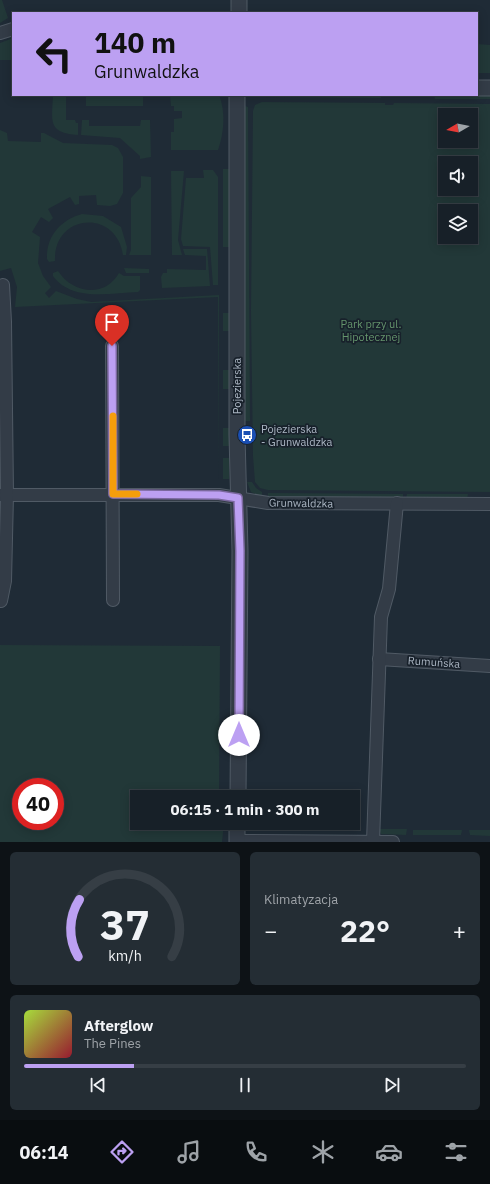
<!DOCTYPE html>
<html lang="pl">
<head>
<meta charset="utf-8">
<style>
  body { margin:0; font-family:"IBM Plex Sans",sans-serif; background:#242d34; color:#f1f3f6; height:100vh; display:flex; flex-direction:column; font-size:15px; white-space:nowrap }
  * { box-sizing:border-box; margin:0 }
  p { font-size:13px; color:#9ea3a8 }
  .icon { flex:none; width:22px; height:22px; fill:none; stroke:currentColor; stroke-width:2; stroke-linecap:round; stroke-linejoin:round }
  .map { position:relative; height:842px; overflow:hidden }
  .sheet { display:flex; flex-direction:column; gap:10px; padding:10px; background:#0d1216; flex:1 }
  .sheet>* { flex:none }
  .top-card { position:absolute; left:12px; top:12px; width:466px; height:84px; border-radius:0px; box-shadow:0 2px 10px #0003,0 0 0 1px #363e45; background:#bca0f2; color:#111; overflow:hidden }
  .needle { width:26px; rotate:260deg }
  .buttons { position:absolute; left:438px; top:108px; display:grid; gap:8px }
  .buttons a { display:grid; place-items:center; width:40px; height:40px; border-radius:0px; background:#172028; box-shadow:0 2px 10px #0003,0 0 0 1px #363e45; font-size:20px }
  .speed { position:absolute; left:12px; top:778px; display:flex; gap:8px; font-size:20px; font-weight:700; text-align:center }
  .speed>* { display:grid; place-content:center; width:52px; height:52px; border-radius:50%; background:#172028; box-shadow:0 2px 10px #0003,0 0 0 1px #363e45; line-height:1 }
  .speed .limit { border:6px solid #d22; background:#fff; color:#111 }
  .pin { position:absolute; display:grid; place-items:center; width:34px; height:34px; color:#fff; margin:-41px -17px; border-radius:50% 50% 50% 0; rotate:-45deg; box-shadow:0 0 4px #0007 }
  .pin .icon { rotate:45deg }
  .me { position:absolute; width:44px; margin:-22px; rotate:0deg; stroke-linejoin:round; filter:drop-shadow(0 0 3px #0008) }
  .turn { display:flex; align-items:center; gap:14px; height:84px; padding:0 16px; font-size:18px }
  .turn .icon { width:52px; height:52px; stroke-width:2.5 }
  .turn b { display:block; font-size:28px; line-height:34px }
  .big { font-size:30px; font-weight:800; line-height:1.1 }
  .sheet .tile { flex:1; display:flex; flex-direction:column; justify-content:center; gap:6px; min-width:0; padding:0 14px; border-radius:6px; background:#242d34 }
  .sheet .dial { align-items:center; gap:0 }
  .dial svg { height:104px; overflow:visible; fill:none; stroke:#363e45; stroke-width:7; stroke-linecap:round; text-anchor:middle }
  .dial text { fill:#f1f3f6; stroke:none }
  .song { display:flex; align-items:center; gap:12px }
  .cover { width:48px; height:48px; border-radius:6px; background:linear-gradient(135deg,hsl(80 70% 55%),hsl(350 70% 35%)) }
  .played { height:4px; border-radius:2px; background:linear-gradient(90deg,#bca0f2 25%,#363e45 25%) }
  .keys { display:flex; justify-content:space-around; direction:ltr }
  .heat { display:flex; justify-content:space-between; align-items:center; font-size:22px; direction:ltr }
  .sheet .tiles { flex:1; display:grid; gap:10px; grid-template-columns:1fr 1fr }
  .tile:last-child { grid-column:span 2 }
  .trip { position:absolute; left:130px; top:790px; width:230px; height:40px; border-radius:0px; background:#172028; box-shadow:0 2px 10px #0003,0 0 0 1px #363e45; font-weight:800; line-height:40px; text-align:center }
  .menu { display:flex; height:64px; justify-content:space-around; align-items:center; background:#090d10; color:#9ea3a8 }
  .menu .icon { width:28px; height:28px }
  .menu .selected { color:#bca0f2 }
  .menu b { font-size:18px; color:#f1f3f6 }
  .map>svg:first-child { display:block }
  .green { fill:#223838; fill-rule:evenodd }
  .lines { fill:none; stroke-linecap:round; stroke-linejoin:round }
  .minor-casing { stroke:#505a65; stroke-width:14 }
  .tertiary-casing { stroke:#505a65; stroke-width:17 }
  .minor { stroke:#333c47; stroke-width:12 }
  .tertiary { stroke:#333c47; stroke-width:15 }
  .route-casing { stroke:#7a689d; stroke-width:10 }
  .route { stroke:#bca0f2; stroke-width:7 }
  .slow { stroke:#f59e0b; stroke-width:7 }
  .labels { text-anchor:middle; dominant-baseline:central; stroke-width:3.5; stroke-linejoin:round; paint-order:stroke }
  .park-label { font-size:11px; fill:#64946c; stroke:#18212b }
  .street-label { font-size:11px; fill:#acb7c4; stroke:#18212b }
  .poi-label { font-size:11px; fill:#acb7c4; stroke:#18212b; text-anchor:start }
</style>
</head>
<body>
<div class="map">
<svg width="490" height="842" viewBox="0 0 490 842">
  <rect width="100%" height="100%" fill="#1f2b36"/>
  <g class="green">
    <path d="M0,0H2L8,18L0,23Z"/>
    <path d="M13,38V60H0V43Z"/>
    <path d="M477,44L490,45V73H477Z"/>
    <path d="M490,94V99H435L434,95Z"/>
    <path d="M53,95H66V120H75L76,123H78V135C47,133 52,121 53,95Z"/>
    <rect x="86" y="95" width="57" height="11"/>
    <path d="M170,95H219C226,112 224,133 218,150H171V132H174V119L182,118V111H174V106H171Z"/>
    <path d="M262,95H381V98L265,97Z"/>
    <path d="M262,102L385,103V105H393L394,103L490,104V492L268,490L260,488L255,482L253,456L251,311L253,111L255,105ZM445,115H471V141H445ZM445,163H471V189H445ZM445,211H471V237H445Z"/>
    <path d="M245,106L248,107L250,421H244Z"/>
    <path d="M82,120H89V126H140L141,120H150L151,157L140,159V156L120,138L81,135Z"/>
    <path d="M0,130L7,133L8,141L41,142V133H44L63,143L112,145L118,148L123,157V193L117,204L110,206L97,205L96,195L79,196V204L75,205L70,197L48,209L53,218L49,222L41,217L32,232L40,237L38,263L43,276L51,287L45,293L49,298L56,291L77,299L91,302L219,295V480L218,297L15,307L17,287L11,268L0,271Z"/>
    <rect x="223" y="169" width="6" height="78"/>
    <path d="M203,170H213L218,177V285H213L210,247L183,246L181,239L186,178H204Z"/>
    <path d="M171,171H184L178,240L182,255H172Z"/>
    <path d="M141,176L151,177V255H129L131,250V198L141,187Z"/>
    <path d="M82,214L103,216L121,227L127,247L126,255H123C116,208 53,214 55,261L49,262L47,259C46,237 60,220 82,214Z"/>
    <path d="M183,249H207L210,286L162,288L161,277L163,273H167V269L206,270V256L185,255Z"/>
    <path d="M124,268L149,269V273H126Z"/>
    <path d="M58,271C73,294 105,298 119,273L124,276H140V290L138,292C111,293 72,302 53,276V273Z"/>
    <rect x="223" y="313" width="6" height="18"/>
    <rect x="223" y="370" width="6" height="19"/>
    <rect x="223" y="428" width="6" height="18"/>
    <rect x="223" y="458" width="6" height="21"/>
    <path d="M247,482H252L256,488L262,492V497L251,492Z"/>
    <path d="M268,493L403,494V498H268Z"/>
    <path d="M407,494H468L467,499L406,498Z"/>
    <path d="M0,645L220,646L219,797H137V823H224L222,842H0ZM21,787H55V821H21Z"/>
    <path d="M379,829H407L406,835L381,834Z"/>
    <path d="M413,830H462L461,835H413Z"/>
    <path d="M469,830H490V836L470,835Z"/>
  </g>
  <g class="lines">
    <g class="minor-casing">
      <g id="minor">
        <path d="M0,33L13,29"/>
        <path d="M112,346L113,600"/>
        <path d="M0,495H219L268,503L490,504"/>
        <path d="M1,601L5,581L7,495L5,322L3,285"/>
        <path d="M379,659L490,666"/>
        <path d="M237,841L393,842"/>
        <path d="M373,842L381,617L389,589L397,503"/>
      </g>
    </g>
    <g class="tertiary-casing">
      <g id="tertiary">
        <path d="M239,13V0"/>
        <path d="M477,88H490"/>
        <path d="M237,95V435L240,551L238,797"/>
        <path d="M237,842V823"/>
      </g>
    </g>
    <use href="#minor" class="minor"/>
    <use href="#tertiary" class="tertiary"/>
  </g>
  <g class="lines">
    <g class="route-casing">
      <path id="route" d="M112,346L113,494L219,495L238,498L240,551L239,735"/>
    </g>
    <use href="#route" class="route"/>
    <path class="slow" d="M113,416V494H137"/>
  </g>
  <defs>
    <g id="bus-disc" transform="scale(1)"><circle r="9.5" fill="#1a4fb4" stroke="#18212b"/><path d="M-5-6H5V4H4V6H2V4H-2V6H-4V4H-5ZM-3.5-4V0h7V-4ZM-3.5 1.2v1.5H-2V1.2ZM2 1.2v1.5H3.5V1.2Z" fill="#fff"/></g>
  </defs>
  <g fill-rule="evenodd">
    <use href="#bus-disc" x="247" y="435"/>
  </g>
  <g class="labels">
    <g class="park-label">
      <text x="371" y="324">Park przy ul.<tspan x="371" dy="13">Hipotecznej</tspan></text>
    </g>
    <g class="street-label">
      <text transform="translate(237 386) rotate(-90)">Pojezierska</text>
      <text transform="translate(301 503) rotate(1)">Grunwaldzka</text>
      <text transform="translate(434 662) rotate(4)">Rumuńska</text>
    </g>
    <g class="poi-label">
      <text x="261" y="429">Pojezierska<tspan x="261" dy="13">- Grunwaldzka</tspan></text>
    </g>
  </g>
</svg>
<div class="buttons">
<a><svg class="needle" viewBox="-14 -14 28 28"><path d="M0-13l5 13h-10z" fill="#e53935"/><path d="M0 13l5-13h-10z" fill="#9ea3a8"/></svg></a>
<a><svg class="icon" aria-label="sound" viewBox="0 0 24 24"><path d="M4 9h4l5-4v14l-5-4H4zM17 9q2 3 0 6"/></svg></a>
<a><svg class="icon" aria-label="layers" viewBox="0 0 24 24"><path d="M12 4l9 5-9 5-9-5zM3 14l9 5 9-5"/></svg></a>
</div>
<div class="speed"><div class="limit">40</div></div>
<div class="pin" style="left:112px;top:346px;background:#d93025"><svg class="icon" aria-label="arrive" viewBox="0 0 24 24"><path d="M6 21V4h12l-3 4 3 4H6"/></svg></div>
<svg class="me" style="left:239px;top:735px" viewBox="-20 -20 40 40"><circle r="19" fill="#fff"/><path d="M0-13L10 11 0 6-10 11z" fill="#bca0f2"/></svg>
<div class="trip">06:15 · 1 min · 300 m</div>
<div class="top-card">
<div class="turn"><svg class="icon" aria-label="left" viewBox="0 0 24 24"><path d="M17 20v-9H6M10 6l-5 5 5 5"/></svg><div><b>140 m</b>Grunwaldzka</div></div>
</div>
</div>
<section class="sheet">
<div class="tiles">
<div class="tile dial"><svg viewBox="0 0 100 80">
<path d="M14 69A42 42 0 1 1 86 69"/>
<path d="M14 69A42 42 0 0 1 15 25" stroke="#bca0f2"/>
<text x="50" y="56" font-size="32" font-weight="700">37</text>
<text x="50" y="72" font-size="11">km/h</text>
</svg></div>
<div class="tile"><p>Klimatyzacja</p>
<div class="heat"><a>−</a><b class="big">22°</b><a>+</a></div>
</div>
<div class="tile">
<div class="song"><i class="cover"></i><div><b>Afterglow</b><p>The Pines</p></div></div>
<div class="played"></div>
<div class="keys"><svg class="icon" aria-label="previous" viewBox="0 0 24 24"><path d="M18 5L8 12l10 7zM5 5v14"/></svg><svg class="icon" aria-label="pause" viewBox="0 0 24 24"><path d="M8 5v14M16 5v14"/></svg><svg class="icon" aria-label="next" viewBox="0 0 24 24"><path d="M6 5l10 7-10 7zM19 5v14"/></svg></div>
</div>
</div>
</section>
<nav class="menu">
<b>06:14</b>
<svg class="icon selected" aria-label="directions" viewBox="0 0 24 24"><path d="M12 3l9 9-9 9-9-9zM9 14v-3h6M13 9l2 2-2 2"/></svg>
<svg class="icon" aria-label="music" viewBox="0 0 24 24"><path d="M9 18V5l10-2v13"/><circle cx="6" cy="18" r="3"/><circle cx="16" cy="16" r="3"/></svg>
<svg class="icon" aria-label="phone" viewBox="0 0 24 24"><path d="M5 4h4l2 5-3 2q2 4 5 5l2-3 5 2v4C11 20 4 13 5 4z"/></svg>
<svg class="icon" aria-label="climate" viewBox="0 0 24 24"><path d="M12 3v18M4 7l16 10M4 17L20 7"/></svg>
<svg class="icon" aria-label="car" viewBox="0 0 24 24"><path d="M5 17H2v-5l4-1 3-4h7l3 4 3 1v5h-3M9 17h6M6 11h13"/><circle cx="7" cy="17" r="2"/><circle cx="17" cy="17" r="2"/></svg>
<svg class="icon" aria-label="filters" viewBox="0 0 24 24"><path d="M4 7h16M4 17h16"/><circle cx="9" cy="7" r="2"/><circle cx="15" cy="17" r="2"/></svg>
</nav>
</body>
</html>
